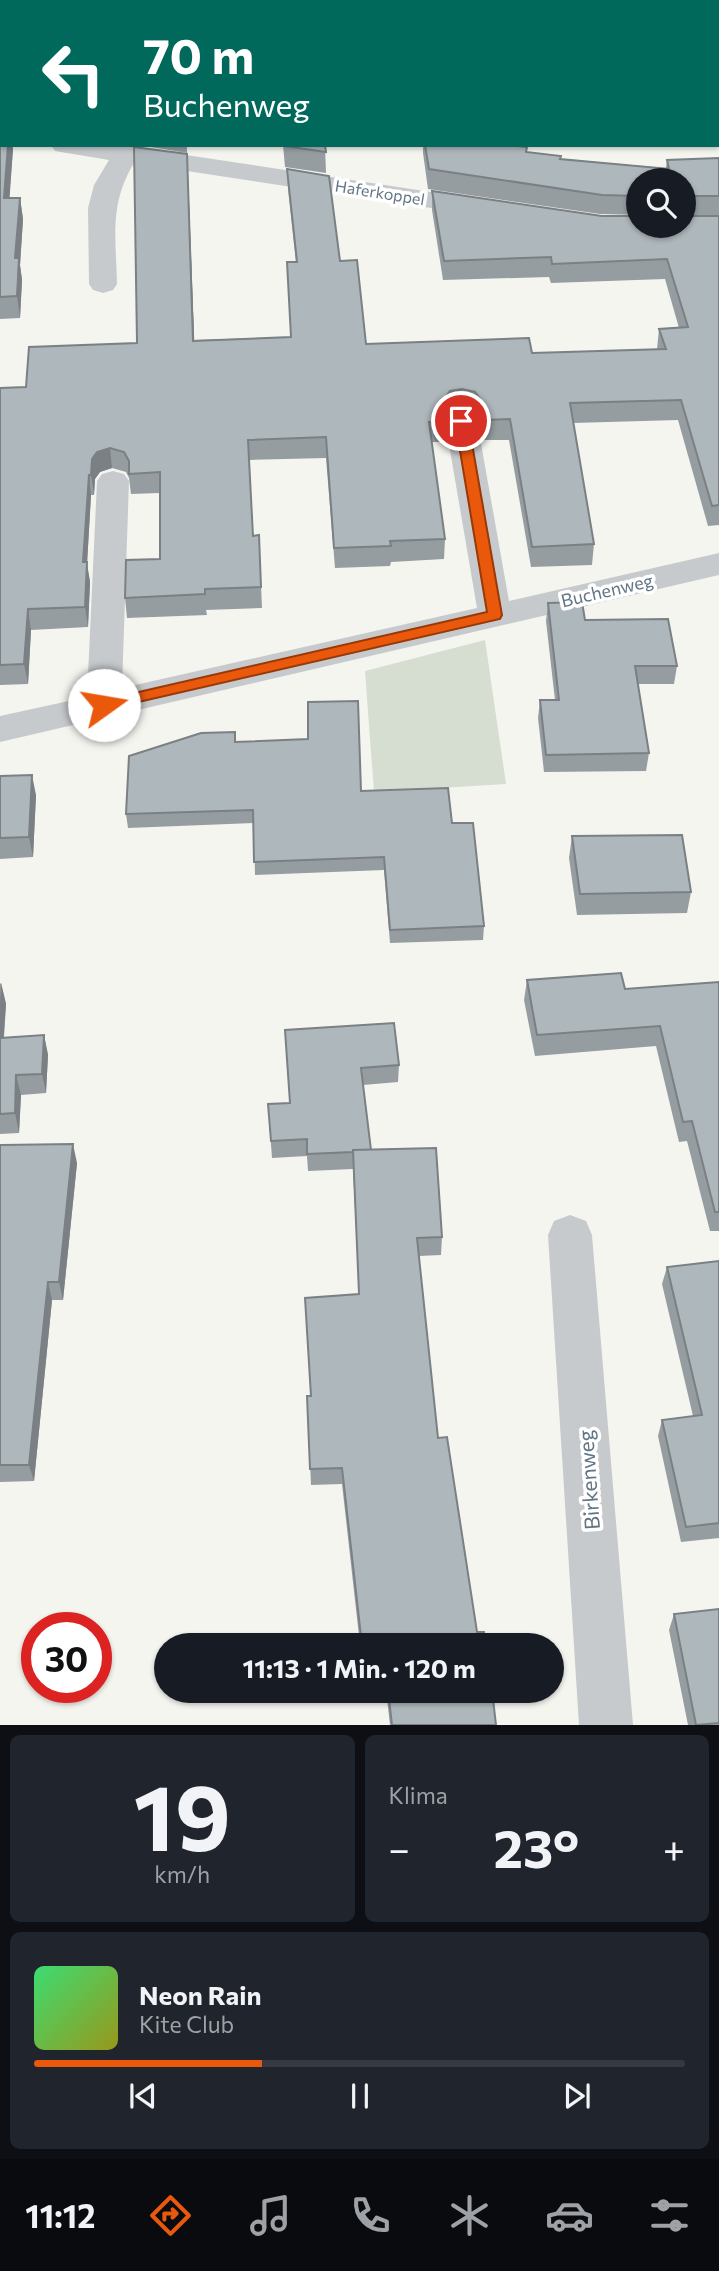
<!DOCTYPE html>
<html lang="de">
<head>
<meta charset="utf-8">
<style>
  body { margin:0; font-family:Commissioner,sans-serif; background:#20242c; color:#f1f3f6; height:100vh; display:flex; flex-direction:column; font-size:26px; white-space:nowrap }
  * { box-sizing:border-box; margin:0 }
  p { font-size:23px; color:#9ea1a6 }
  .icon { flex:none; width:38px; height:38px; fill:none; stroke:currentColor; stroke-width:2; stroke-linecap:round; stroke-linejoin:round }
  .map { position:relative; height:1725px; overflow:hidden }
  .side { display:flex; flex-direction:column; gap:10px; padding:10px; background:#0d0f14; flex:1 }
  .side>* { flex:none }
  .banner { position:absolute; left:0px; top:0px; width:719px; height:147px; box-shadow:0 2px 5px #0004; background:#00695c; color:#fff; overflow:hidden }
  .fabs { position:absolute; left:626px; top:168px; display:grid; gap:14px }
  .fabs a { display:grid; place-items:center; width:70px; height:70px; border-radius:50%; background:#171b24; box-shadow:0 2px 5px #0004; font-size:35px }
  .speed { position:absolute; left:21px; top:1612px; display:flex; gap:14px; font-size:35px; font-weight:700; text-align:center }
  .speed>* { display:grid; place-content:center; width:91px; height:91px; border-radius:50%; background:#171b24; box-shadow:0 2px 5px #0004; line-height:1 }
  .speed .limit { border:10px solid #d22; background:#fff; color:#111 }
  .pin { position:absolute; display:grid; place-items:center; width:60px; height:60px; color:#fff; margin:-30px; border:4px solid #fff; border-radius:50%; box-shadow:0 2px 7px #0007 }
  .me { position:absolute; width:77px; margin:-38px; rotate:77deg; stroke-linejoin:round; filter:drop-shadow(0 0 5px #0008) }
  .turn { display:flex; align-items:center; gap:24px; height:147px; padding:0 28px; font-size:32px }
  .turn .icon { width:91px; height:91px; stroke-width:2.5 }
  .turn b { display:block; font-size:49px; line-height:60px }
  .big { font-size:52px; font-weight:700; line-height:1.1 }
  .side .card { flex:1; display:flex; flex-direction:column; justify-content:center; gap:10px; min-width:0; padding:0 24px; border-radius:10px; background:#20242c }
  .side .dial { align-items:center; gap:0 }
  .dial b { font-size:91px; line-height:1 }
  .song { display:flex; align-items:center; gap:21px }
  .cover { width:84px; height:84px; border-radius:10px; background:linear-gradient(135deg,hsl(140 70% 55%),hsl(60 70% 35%)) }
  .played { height:7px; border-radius:4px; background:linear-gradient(90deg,#ea580c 35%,#363941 35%) }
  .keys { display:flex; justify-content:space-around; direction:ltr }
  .heat { display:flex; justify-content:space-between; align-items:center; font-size:38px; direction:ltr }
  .side .tiles { flex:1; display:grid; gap:10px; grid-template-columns:1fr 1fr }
  .card:last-child { grid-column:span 2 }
  .trip { position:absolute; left:154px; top:1633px; width:410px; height:70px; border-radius:35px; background:#171b24; box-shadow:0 2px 5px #0004; font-weight:700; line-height:70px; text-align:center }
  .dock { display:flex; height:112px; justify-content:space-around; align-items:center; background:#090b0e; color:#9ea1a6 }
  .dock .icon { width:49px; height:49px }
  .dock .selected { color:#ea580c }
  .dock b { font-size:32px; color:#f1f3f6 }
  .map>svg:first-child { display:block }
  .green { fill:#d6ddd1 }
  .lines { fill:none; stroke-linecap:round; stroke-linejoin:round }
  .minor { fill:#c7cacd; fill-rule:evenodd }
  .wall { fill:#969da1 }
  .shaded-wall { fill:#7a8083 }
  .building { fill:#aeb7bb; stroke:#7a8083; stroke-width:2 }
  .route { fill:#ea580c; stroke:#983908; stroke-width:2 }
  .labels { text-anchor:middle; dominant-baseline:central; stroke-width:7; stroke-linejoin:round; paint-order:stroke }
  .far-street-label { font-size:16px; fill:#617584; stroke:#fff }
  .street-label { font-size:18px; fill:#617584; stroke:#fff }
  .near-street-label { font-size:21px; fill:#617584; stroke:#fff }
</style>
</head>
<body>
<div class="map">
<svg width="719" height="1725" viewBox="0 0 719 1725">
  <rect width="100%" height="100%" fill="#f5f5f0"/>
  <g class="green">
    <path d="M0,0H719V136L718,2H2V58Z"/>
    <path d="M485,640L506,784L374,792L365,671Z"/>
  </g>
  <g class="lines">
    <g class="minor">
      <path d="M51,145L126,146L484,200L494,202L498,208L494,214L484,216L134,163C109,204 116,238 117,284L113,290L103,293L93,290L89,284L88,208L94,185L109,160L55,151Z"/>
      <path d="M461,412L472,414L477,421L509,601L719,553V575L0,742V716L87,697L97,481L102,474L113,471L124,474L129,481L122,688L477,608L445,421L450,414Z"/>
      <path d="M570,1215L586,1221L592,1235L633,1725H579L548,1235L554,1221Z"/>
    </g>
  </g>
  <g class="wall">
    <path d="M0,77H2V145H12L13,149L9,198H20L23,219L20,265L22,280L20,318L0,319Z"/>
    <path d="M139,145H187V153Z"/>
    <path d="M283,145H325L326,173L285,167Z"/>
    <path d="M423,145H507L527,152L560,159L666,168L667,160L719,158V215H684V180H639V215L600,214L428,189L423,153Z"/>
    <path d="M287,169L340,261L366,344L532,353L657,349L659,329L679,328L665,279L551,283L549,277L443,280L432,210V191L602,216H719V525L708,526L678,420L573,423L594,544L592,565L531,567L509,440H483L480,421L474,412L461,409L450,411L446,417V442H432L445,539L444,559L391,562L390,566L335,568L326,458L249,460L253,536L259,535L262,608L206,610L207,615L127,618L125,598L160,559V493L131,494L129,478L126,472L112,468L100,472L95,479L94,495H91L87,564L90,582L88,627L31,630L28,684L0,685V388L26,387L137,343L188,174L194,340L291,337L287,262H296L288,189Z"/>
    <path d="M548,603L677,666L674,684H638L649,753L646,771L544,772L538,718L540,700H555L546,621Z"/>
    <path d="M236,742L361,791L452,823L484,926L483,940L390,943L384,870L255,875L254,823L128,828L126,814Z"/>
    <path d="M0,776L36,795L33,857L0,859Z"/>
    <path d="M572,836L691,892L687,913L577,915L569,858Z"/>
    <path d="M527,980L625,989L719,982V1231H710L687,1141L679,1142L656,1046L535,1056L524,1000Z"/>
    <path d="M1,983L6,1004L4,1038L44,1035L48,1055L46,1093L21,1095L19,1133L0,1134V984Z"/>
    <path d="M286,1048L399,1065L398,1082L363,1085L371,1150L442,1237L441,1255L419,1256L438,1438L477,1632L485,1645H360L342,1484L311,1485L307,1396H311L359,1294L353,1169L308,1171L307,1156L272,1158L268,1104L290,1103Z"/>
    <path d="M0,1145L77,1163L63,1300H52L34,1481L0,1482Z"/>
    <path d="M719,1261V1538L681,1542L658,1436L662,1420L693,1416L662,1284L667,1267Z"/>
    <path d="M719,1609V1725H688L669,1630L674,1614Z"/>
    <path d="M386,1690H492L496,1725H390Z"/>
  </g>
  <g class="shaded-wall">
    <path d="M8,145H12L13,149L8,220L4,198Z"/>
    <path d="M187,154L188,174L195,360L193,341Z"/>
    <path d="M20,198L23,219L20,265L22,280L20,318L17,296L15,258Z"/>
    <path d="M462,389L461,409L450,411L442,421L443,401L450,391Z"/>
    <path d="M110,448L112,468L100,472L95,479L94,495L91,475L92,459L97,452Z"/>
    <path d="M89,475L91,495L87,564L90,582L88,627L85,607L83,562Z"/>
    <path d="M28,609L31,630L28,684L24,664Z"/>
    <path d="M32,775L36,795L33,857L29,837Z"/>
    <path d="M1,983L6,1004L2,1058L0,1048V1004Z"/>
    <path d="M44,1035L48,1055L46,1093L42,1074Z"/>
    <path d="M16,1075L21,1095L19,1133L15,1113Z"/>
    <path d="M73,1144L77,1163L63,1300L59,1282Z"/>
    <path d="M48,1282L52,1300L34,1481L29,1465Z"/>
  </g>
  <g class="building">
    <path d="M0,77H2V122L0,118Z"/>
    <path d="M0,130H2V145H8L4,198H20L15,258H19L17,296L0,297Z"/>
    <path d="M284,145H325L326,152L284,146Z"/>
    <path d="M425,145H507L527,147L526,152L561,156L560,159L669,169L667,160L719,158V196H687L684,203V180H639V196L602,195L429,169Z"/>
    <path d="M134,147L187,154L193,341L291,337L287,262H297L287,169L329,176L340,261L357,260L366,344L529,338L532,353L666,349L659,329L688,327L667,259L552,264L551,257L444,261L432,191L602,216H639V226H684V216H719V505L712,506L681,400L570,403L594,544L532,547L510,419L484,420L481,400L475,392L462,389L450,391L443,401L447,421L429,422L445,539L390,541L391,546L334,548L326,437L248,440L253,536L259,535L261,587L205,589V594L125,598L126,560L160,559V472L129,474V461L124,452L110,448L97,452L92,459L91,475H89L83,562H87L85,607L28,609L24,664L0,665V388L26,387L29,347L137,343Z"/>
    <path d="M582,602L585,620L668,619L677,666H635L649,753L546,755L540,700H559L548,603Z"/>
    <path d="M358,701L361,791L448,788L452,823H473L484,926L390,930L384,857L254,862L253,810L126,814L129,756L201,733L235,732V742L308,739V702Z"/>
    <path d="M32,775L29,837L0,838V776Z"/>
    <path d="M682,835L691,892L580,894L572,836Z"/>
    <path d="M621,973L625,989L719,982V1212H715L692,1121L683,1122L660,1026L537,1035L527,980Z"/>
    <path d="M394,1023L399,1065L361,1068L371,1150H353V1152L307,1154V1139L271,1141L268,1104L290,1103L285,1030Z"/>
    <path d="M44,1035L42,1074L16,1075L15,1113L0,1114V1038Z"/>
    <path d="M73,1144L59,1282H48L29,1465H0V1145Z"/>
    <path d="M436,1148L442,1237L417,1238L438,1438L447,1437L477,1632H484L485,1645H362L342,1468L310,1469L307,1396H311L305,1298L359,1294L353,1150Z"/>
    <path d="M719,1261V1523L686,1527L662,1420L702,1415L667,1267Z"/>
    <path d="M719,1609V1723L696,1725L674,1614Z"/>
    <path d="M388,1690H492L496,1725H392Z"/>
  </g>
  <path class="route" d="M461,417L468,421L502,615L500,619L104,710L99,708L96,705L104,700L487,612L455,421Z"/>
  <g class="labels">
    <g class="far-street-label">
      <text transform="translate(380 192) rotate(9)">Haferkoppel</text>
    </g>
    <g class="street-label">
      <text transform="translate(607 590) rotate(-13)">Buchenweg</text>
    </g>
    <g class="near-street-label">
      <text transform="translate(588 1480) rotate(-94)">Birkenweg</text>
    </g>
  </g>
</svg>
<div class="fabs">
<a><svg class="icon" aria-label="search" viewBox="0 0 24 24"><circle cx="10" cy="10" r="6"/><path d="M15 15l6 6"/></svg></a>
</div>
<div class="speed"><div class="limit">30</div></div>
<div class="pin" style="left:461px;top:421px;background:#d93025"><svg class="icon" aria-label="arrive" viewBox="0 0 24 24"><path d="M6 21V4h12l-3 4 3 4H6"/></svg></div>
<svg class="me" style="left:104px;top:705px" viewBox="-20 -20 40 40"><circle r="19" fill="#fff"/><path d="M0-13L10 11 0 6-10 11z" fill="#ea580c"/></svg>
<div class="trip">11:13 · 1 Min. · 120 m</div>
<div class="banner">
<div class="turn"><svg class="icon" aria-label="left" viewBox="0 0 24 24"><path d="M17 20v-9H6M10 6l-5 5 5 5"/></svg><div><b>70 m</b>Buchenweg</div></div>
</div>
</div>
<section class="side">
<div class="tiles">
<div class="card dial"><b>19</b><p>km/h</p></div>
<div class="card"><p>Klima</p>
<div class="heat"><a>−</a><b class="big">23°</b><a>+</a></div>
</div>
<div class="card">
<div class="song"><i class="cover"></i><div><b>Neon Rain</b><p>Kite Club</p></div></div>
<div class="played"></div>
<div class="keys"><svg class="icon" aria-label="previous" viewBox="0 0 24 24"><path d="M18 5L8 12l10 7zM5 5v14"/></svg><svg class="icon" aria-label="pause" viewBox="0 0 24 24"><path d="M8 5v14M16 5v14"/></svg><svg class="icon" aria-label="next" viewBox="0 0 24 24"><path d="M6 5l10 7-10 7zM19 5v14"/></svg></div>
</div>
</div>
</section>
<nav class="dock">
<b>11:12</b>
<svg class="icon selected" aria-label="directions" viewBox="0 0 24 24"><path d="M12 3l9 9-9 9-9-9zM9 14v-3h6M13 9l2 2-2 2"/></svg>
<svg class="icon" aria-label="music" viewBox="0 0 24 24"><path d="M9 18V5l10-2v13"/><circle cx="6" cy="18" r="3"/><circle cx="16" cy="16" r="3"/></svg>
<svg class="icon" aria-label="phone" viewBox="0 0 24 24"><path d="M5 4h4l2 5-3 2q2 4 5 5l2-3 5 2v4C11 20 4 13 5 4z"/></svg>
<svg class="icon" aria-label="climate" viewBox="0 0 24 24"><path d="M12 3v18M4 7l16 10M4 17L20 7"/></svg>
<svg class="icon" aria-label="car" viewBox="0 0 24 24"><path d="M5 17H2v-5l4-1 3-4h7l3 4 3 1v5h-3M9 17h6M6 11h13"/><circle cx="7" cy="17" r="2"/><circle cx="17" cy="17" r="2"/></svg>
<svg class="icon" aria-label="filters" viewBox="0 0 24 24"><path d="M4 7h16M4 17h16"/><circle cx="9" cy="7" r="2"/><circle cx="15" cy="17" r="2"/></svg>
</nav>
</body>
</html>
